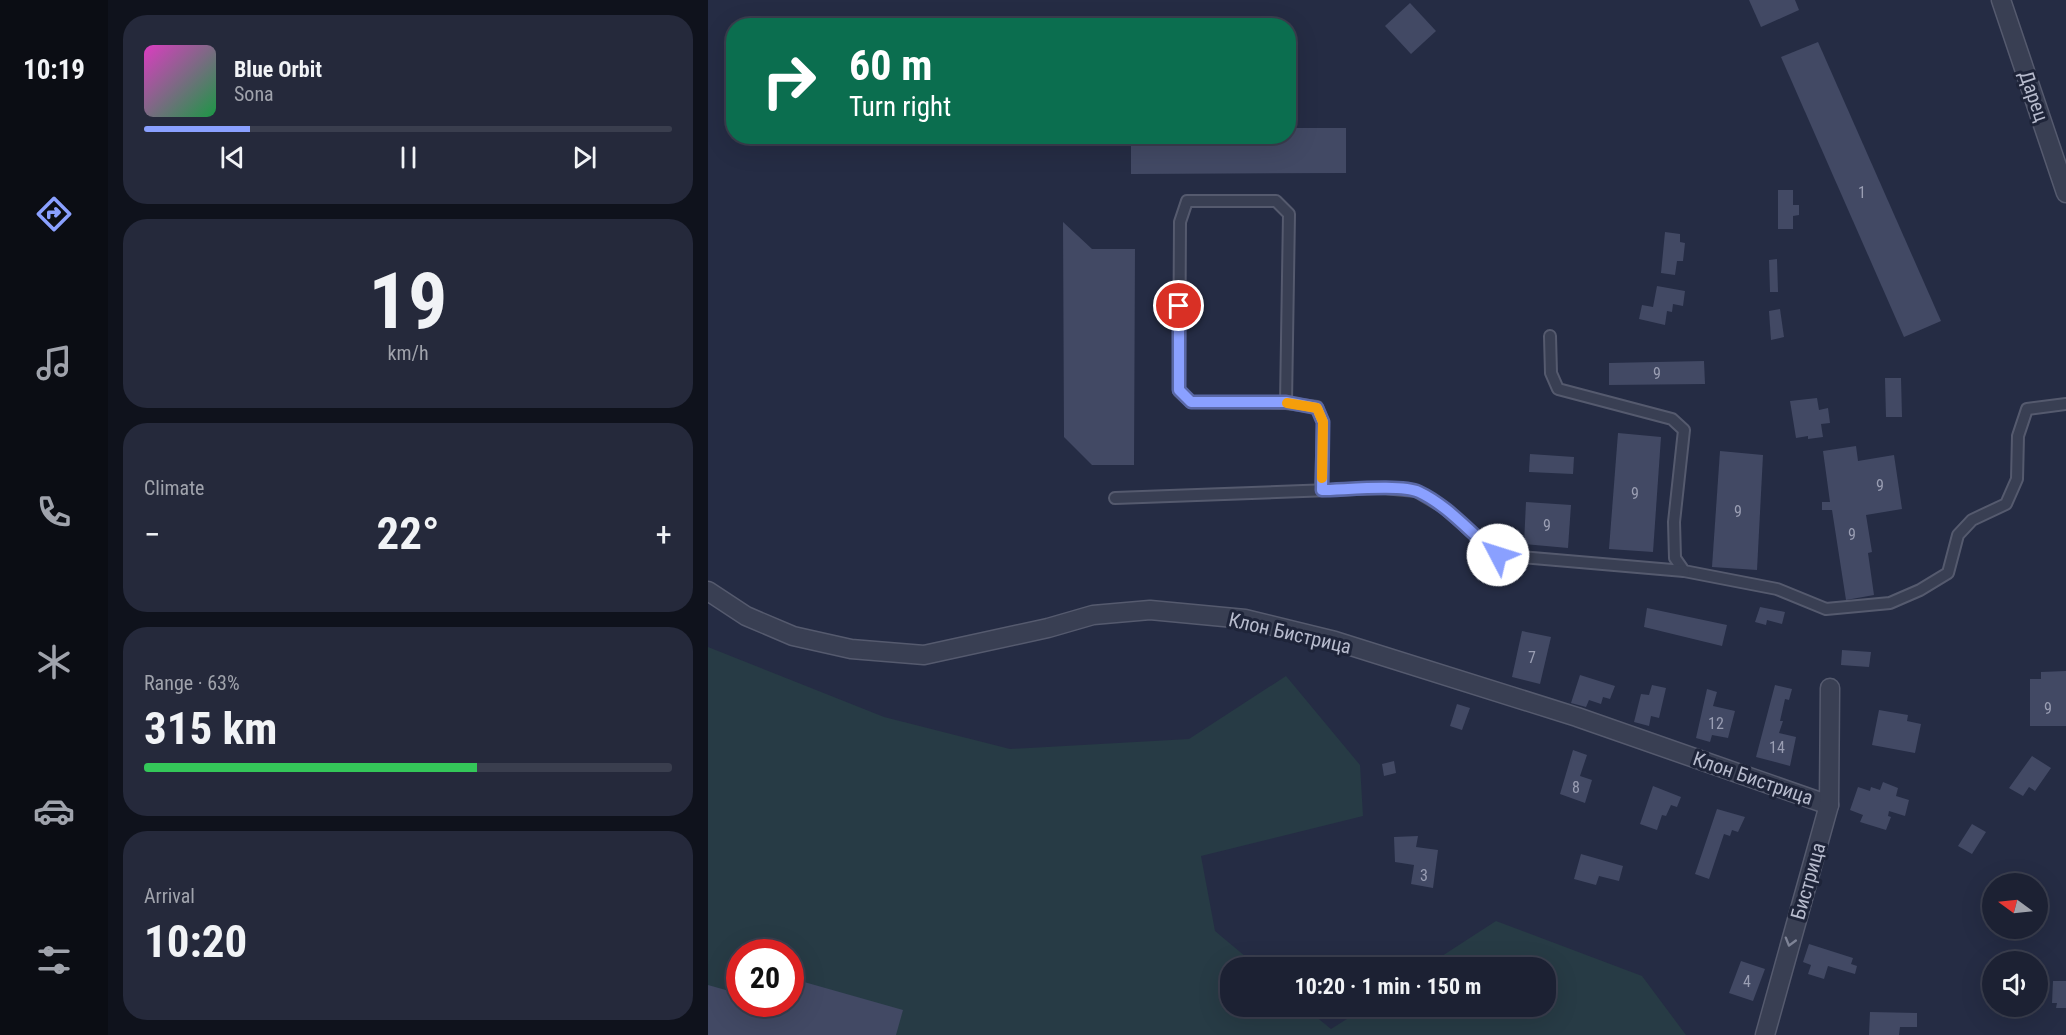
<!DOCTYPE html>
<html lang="en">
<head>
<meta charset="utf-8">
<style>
  body { margin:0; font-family:"Roboto Condensed",sans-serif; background:#25293b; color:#f1f3f6; height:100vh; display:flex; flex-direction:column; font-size:22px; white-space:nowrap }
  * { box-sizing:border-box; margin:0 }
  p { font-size:20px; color:#a0a3ac }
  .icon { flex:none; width:33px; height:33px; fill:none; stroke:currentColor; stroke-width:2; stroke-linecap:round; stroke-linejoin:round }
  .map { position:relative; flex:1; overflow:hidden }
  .side { display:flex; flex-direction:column; gap:15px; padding:15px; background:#0f121c; width:600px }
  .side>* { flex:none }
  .top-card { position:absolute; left:18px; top:18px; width:570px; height:126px; border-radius:24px; box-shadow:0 6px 24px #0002,0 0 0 2px #3a3e4e; background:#0b6e4f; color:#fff; overflow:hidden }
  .needle { width:39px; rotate:285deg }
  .tools { position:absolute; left:1274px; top:873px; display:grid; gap:12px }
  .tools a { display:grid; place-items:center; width:66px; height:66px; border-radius:50%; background:#1c2133; box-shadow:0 6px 24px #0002,0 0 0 2px #3a3e4e; font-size:30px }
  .speed { position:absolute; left:18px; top:939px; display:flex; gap:12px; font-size:30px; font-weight:700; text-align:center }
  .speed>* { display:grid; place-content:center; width:78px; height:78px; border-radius:50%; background:#1c2133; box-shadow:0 6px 24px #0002,0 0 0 2px #3a3e4e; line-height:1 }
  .speed .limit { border:9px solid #d22; background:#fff; color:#111 }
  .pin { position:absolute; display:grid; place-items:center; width:51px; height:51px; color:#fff; margin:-26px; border:3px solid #fff; border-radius:50%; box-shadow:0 2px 6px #0007 }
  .me { position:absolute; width:66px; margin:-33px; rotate:310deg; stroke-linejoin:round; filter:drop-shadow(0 0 4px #0008) }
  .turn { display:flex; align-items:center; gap:21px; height:126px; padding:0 24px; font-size:27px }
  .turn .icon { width:78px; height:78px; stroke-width:2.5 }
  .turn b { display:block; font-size:42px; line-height:51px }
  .big { font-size:45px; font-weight:700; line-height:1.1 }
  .side .widget { flex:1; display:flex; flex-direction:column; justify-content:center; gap:9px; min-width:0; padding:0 21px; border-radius:24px; background:#25293b }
  .side .dial { align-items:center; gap:0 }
  .dial b { font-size:78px; line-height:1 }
  .song { display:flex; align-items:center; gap:18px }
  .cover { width:72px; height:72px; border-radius:9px; background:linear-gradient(135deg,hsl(310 70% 55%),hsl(140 70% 35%)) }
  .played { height:6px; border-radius:3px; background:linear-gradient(90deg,#8aa0ff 20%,#3a3e4e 20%) }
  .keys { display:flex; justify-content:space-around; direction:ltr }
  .heat { display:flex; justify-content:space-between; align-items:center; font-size:33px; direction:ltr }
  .charge { height:9px; border-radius:4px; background:linear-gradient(90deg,#34c759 63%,#3a3e4e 0) }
  .trip { position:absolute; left:512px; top:957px; width:336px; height:60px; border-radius:24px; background:#1c2133; box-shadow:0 6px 24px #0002,0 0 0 2px #3a3e4e; font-weight:700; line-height:60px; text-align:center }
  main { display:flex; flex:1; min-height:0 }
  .menu { display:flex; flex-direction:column; width:108px; justify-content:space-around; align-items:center; background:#0b0d14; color:#a0a3ac }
  .menu .icon { width:42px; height:42px }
  .menu .active { color:#8aa0ff }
  .menu b { font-size:27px; color:#f1f3f6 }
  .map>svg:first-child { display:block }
  .green { fill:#273b45; fill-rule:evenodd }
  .building { fill:#424964 }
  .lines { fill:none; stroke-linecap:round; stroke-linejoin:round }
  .lane-casing { stroke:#555a6e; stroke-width:14 }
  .street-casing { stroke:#555a6e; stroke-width:21 }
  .lane { stroke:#393f53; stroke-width:10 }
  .street { stroke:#393f53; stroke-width:18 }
  .oneway { stroke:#7e8396 }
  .route-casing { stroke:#5a68a6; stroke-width:15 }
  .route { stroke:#8aa0ff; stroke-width:10 }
  .slow { stroke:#f59e0b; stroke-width:10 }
  .labels { text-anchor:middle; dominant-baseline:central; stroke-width:6; stroke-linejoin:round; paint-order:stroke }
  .number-label { font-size:16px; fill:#9a9eb3 }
  .street-label { font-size:20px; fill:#b7bbcd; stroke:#1e2439 }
</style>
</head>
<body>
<main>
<nav class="menu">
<b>10:19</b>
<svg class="icon active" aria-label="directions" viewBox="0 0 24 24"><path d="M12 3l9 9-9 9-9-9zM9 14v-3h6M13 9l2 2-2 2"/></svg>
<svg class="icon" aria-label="music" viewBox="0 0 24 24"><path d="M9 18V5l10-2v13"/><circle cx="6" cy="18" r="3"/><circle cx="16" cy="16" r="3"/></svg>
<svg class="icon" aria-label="phone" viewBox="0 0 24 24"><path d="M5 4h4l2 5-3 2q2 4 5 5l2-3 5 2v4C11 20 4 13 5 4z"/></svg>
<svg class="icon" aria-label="climate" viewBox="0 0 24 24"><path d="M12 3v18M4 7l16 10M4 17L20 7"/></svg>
<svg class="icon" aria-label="car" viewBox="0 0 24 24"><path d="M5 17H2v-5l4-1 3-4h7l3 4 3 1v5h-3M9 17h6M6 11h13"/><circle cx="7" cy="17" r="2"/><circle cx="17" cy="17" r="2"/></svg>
<svg class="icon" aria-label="filters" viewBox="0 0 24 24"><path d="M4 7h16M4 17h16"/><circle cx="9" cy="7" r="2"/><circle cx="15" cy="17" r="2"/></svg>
</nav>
<section class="side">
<div class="widget">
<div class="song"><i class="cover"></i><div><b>Blue Orbit</b><p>Sona</p></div></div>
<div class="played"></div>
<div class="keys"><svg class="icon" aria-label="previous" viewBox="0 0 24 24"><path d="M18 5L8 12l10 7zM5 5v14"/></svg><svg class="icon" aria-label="pause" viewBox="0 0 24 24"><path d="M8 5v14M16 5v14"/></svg><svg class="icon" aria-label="next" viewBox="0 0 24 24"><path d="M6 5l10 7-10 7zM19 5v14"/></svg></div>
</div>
<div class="widget dial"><b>19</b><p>km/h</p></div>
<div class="widget"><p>Climate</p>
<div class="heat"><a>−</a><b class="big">22°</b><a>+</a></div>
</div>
<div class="widget"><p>Range · 63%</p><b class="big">315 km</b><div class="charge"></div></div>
<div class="widget"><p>Arrival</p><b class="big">10:20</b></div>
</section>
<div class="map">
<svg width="1358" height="1035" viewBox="0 0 1358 1035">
  <rect width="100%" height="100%" fill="#252c44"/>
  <path class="green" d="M0,647L176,717L302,749L481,739L578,676L652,765L655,816L493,856L507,931L550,967L522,968V1006L596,1007L623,1029L658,1007L837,1006V968L717,967L788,921L934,976L978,1035H0ZM32,952H82V1004H32Z"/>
  <g class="building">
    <path d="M1041,0H1087L1091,10L1053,27Z"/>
    <path d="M702,3L728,31L703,54L677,26Z"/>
    <path d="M1110,42L1233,321L1196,337L1073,57Z"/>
    <path d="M580,128H638V173L423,174V136H580Z"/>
    <path d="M1070,190H1085V205H1091V215L1085,216V229H1070Z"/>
    <path d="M355,222L384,249H427L426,465H384L356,437Z"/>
    <path d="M957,232L972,234V242L977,243L975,261H969L967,275L953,273Z"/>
    <path d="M1069,259L1070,292H1062L1061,260Z"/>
    <path d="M949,286L977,291L975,306L965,304L964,312L959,311L957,325L931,319L934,305L945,307Z"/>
    <path d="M1072,309L1076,337L1063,340L1061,311Z"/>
    <path d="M996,361L997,384L901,385V363Z"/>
    <path d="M1177,378H1193L1194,417H1178Z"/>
    <path d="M1109,398L1111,410L1120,408L1122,423L1113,424L1115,437L1100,439V436L1088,438L1082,401Z"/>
    <path d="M910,433L953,437L945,552L901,549Z"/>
    <path d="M1148,446L1150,461L1186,455L1194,509L1158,515L1164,552L1160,553L1166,595L1138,600L1124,510H1114V502H1122L1115,451Z"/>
    <path d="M1012,451L1055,455L1049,570L1004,567Z"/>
    <path d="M822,454L866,457L865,474L821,472Z"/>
    <path d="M818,502L863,505L860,548L816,544Z"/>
    <path d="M1052,607L1077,612L1074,624L1059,620L1058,625L1047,622Z"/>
    <path d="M939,608L1019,625L1014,646L936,627Z"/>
    <path d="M814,631L843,637L832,684L804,677Z"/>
    <path d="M1134,650L1163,652L1161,667L1133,665Z"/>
    <path d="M1358,671V726H1322V679H1333V672Z"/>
    <path d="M872,675L907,686L902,699L895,697L893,704L881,700L878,707L863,703Z"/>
    <path d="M944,685L958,688L951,718L943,716L941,726L926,722L933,694L941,695Z"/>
    <path d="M1067,685L1084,689L1081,700L1077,699L1072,721H1075L1071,733L1088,737L1082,766L1048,757Z"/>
    <path d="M999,689L1009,692L1005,706L1027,711L1020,738L1004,735L1002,742L988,738Z"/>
    <path d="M749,704L762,708L754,730L742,726Z"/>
    <path d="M1171,710L1200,715L1199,721L1213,724L1207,753L1164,745Z"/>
    <path d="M865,750L879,755L872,776L884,780L877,803L852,794Z"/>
    <path d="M1324,756L1343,768L1327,791L1321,787L1315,796L1301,788Z"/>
    <path d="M686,761L688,773L676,776L674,764Z"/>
    <path d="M1175,782L1190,788L1188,796L1201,800L1197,816L1181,811L1180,816L1183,817L1178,830L1152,822L1155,815L1142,810L1150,787L1162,791L1163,787L1172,790Z"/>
    <path d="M945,786L973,797L969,807L963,805L958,816L954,815L949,830L932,824Z"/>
    <path d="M1009,809L1037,817L1030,832L1024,830L1022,836L1016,834L1001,879L987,874Z"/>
    <path d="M1264,824L1278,832L1264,854L1250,846Z"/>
    <path d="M710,836L708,847L730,850L725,888L703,884L706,865L687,862L686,837Z"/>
    <path d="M873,854L915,866L911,881L891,876L888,885L866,879Z"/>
    <path d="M1101,944L1145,958L1143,964L1149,966L1147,974L1120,966L1116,979L1100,974L1103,965L1095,962Z"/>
    <path d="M1033,961L1057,969L1045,1001L1021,993Z"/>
    <path d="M82,978L195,1010L188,1035H0V985L32,994V1004H82Z"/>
    <path d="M1345,981H1358V1008H1348L1349,1003H1344Z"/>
    <path d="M1296,1006H1318V1013L1296,1011Z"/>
    <path d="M1162,1012L1209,1013V1027H1192L1191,1035H1161Z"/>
  </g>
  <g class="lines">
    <g class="lane-casing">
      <g id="lane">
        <path d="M842,336L843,373L850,389L964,419L976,430L966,522L967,558L976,571L1069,589L1118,609L1182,603L1212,590L1240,573L1250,535L1264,520L1298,504L1309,479L1310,436L1319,409L1358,404"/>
        <path d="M578,403L581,214L568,201H479L472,222L471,391L483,402L578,403L609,407L615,422L613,490"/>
        <path d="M407,498L675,488L708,491L735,507L790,555L976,571"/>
      </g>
    </g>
    <g class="street-casing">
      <g id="street">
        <path d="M1293,0L1358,193"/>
        <path d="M0,591L38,616L85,636L143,649L216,655L340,628L385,615L442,610L537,619L627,641L869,717L1121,805"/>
        <path d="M1057,1035L1121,805L1122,688"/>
      </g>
    </g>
    <use href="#lane" class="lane"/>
    <use href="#street" class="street"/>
  </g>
  <defs><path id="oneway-chevron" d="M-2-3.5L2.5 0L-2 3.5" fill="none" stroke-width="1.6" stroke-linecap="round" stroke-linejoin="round" transform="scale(1.5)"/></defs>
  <use class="oneway" href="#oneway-chevron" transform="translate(1082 942) rotate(106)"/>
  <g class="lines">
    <g class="route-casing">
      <path id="route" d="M471,306V390L483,402H578L609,408L615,422L614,490C635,490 693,484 711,492C741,506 764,535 790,555"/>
    </g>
    <use href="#route" class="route"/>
    <path class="slow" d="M579,403L609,408L615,422L614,478"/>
  </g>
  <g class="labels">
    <g class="number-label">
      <text x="1154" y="192">1</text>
      <text x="949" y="373">9</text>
      <text x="1172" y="485">9</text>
      <text x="927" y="493">9</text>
      <text x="1030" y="511">9</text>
      <text x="839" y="525">9</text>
      <text x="1144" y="534">9</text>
      <text x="824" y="657">7</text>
      <text x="1340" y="708">9</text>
      <text x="1008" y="723">12</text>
      <text x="1069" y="747">14</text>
      <text x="868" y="787">8</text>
      <text x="716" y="875">3</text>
      <text x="1039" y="981">4</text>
    </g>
    <g class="street-label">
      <text transform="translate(1326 96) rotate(71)">Дарец</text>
      <text transform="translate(582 633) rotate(13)">Клон Бистрица</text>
      <text transform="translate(1045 778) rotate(19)">Клон Бистрица</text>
      <text transform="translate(1100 881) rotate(-74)">Бистрица</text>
    </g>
  </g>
</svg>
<div class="tools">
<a><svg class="needle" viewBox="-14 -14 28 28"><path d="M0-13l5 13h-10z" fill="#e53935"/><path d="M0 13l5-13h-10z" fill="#a0a3ac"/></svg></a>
<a><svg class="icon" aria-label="sound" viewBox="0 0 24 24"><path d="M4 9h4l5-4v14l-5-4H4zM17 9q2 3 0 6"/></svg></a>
</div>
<div class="speed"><div class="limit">20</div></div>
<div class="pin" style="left:471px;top:306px;background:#d93025"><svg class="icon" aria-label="arrive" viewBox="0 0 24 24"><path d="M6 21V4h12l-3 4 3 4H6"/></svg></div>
<svg class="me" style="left:790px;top:555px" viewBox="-20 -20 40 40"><circle r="19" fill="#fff"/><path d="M0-13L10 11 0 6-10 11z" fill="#8aa0ff"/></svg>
<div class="trip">10:20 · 1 min · 150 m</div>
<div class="top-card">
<div class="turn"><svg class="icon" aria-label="right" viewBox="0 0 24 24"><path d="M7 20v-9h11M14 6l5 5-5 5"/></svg><div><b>60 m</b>Turn right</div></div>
</div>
</div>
</main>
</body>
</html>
